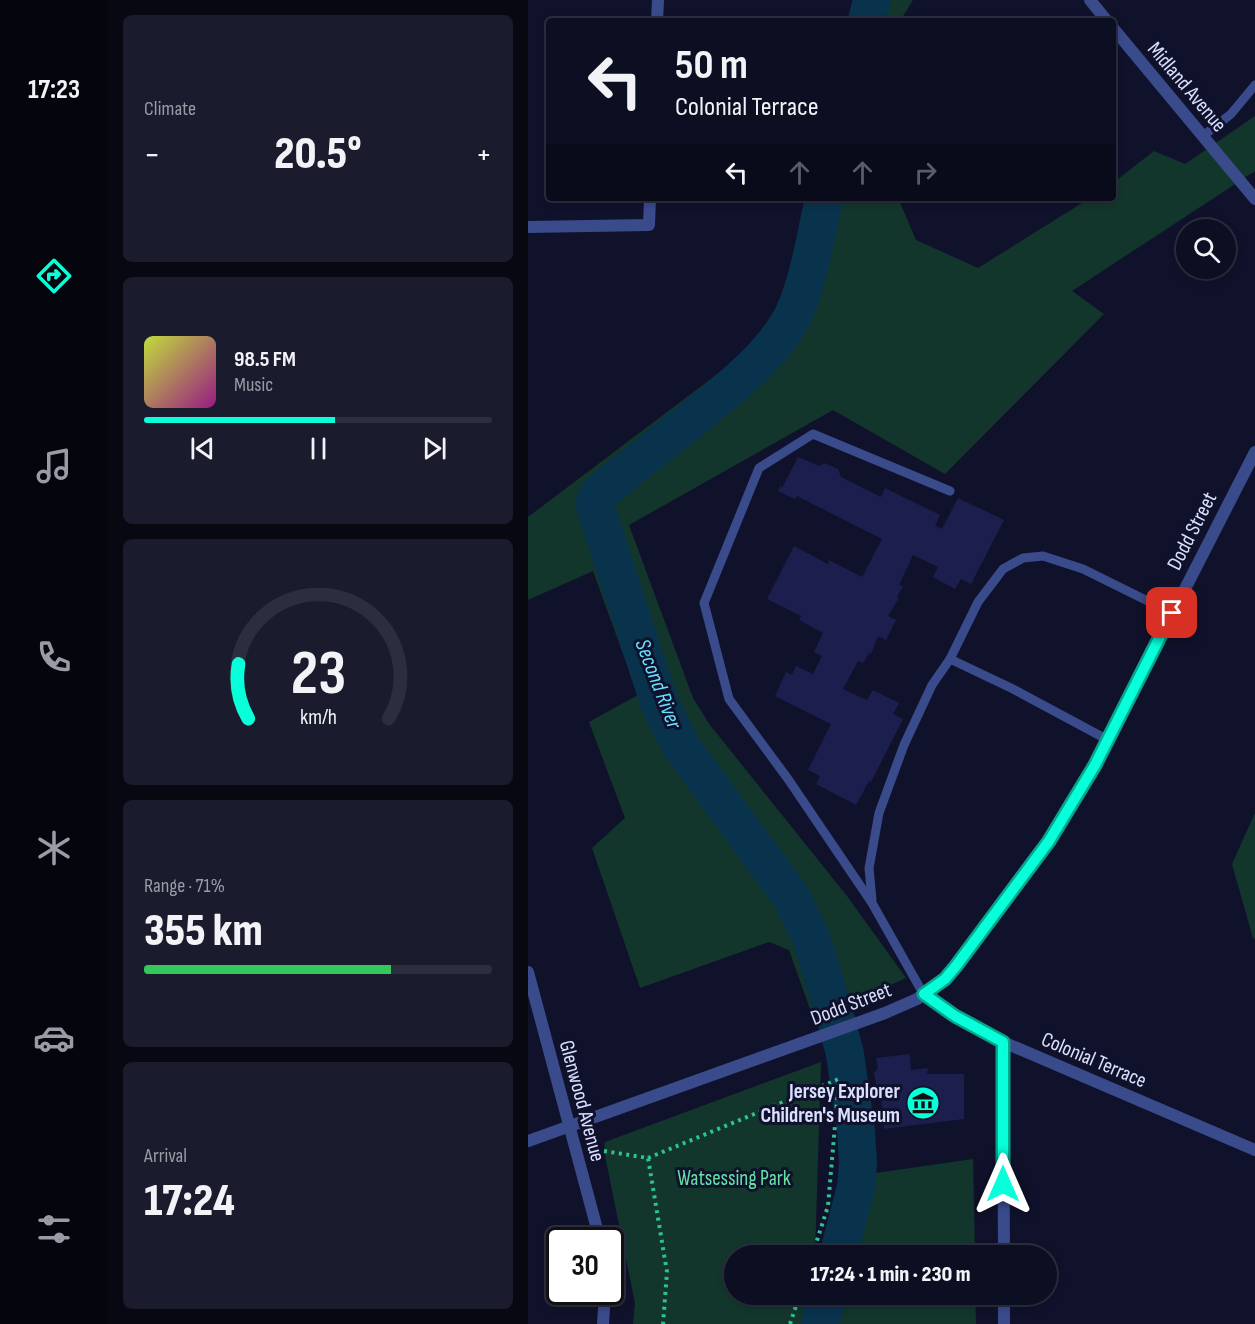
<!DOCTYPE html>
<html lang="en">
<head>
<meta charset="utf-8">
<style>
  body { margin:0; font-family:"Sofia Sans Condensed",sans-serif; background:#1a1c2e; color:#f1f3f6; height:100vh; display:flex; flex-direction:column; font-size:22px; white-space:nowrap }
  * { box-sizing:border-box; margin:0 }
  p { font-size:20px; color:#9a9ca5 }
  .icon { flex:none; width:33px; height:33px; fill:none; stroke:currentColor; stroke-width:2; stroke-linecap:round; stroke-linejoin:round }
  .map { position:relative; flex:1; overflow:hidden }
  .sheet { display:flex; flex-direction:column; gap:15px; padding:15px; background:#070812; width:420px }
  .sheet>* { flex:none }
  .hud { position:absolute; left:18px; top:18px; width:570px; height:183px; border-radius:6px; box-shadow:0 3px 9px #0003,0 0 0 2px #2c2e3f; background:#0c0e21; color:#f1f3f6; overflow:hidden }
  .tools { position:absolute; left:648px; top:219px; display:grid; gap:12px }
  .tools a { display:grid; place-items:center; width:60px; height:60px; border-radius:50%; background:#0c0e21; box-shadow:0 3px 9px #0003,0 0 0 2px #2c2e3f; font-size:30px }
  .speed { position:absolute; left:18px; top:1227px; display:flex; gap:12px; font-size:30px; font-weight:700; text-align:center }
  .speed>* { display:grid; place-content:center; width:78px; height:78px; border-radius:50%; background:#0c0e21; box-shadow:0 3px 9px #0003,0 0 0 2px #2c2e3f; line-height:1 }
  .speed .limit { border:3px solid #111; border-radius:9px; background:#fff; color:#111 }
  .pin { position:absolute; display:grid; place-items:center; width:51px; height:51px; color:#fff; margin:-26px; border-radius:12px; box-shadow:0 3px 9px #0006 }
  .me { position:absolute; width:66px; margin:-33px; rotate:0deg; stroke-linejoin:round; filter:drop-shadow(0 0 4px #0008) }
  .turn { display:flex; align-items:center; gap:21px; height:126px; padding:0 30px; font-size:27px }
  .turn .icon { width:78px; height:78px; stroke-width:2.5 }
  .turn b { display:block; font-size:42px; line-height:51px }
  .lanes { display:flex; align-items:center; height:57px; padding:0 30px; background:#0003; justify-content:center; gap:30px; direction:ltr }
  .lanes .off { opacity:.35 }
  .big { font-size:45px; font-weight:800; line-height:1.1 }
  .sheet .card { flex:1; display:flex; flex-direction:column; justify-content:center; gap:9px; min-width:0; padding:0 21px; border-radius:9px; background:#1a1c2e }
  .sheet .dial { align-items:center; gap:0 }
  .dial svg { height:156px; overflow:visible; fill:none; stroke:#2c2e3f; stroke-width:7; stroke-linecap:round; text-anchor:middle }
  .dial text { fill:#f1f3f6; stroke:none }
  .song { display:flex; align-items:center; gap:18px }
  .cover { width:72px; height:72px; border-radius:9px; background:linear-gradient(135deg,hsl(70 70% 55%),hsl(310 70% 35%)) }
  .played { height:6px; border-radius:3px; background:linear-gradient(90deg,#07ffda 55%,#2c2e3f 55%) }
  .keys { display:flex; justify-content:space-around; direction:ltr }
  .heat { display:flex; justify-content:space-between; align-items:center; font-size:33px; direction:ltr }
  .charge { height:9px; border-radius:4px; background:linear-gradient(90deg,#34c759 71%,#2c2e3f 0) }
  .trip { position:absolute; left:196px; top:1245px; width:333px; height:60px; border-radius:30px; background:#0c0e21; box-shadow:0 3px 9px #0003,0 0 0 2px #2c2e3f; font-weight:800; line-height:60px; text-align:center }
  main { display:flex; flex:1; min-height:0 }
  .dock { display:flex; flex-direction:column; width:108px; justify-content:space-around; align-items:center; background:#05060d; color:#9a9ca5 }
  .dock .icon { width:42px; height:42px }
  .dock .on { color:#07ffda }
  .dock b { font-size:27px; color:#f1f3f6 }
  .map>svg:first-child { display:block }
  .green { fill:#13362c }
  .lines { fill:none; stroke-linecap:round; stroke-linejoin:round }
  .river { stroke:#09324c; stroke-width:38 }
  .building { fill:#1c1e4d }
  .path { stroke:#2dc194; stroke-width:4; stroke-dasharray:3 4.5; stroke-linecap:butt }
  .service { stroke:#3a4b8c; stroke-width:9 }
  .minor { stroke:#3a4b8c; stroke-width:12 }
  .tertiary { stroke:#3a4b8c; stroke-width:12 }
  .route-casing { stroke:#05a68e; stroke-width:15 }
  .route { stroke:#07ffda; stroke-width:10 }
  .labels { text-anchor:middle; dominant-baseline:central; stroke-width:6; stroke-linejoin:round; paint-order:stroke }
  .street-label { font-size:21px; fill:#dbe0ff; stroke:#10122c }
  .poi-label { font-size:21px; font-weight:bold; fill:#dbe0ff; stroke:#10122c; text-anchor:end }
  .park-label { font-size:21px; fill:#62e4a3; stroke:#10122c }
  .water-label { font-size:22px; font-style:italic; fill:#69dfff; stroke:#10122c }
</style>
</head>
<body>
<main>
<nav class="dock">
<b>17:23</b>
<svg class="icon on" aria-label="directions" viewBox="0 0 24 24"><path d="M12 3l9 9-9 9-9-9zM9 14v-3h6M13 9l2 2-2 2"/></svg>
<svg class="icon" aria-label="music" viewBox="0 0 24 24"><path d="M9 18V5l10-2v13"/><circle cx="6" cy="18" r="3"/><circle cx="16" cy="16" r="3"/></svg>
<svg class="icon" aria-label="phone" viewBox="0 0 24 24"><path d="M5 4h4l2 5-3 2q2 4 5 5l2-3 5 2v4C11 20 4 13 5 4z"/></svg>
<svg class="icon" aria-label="climate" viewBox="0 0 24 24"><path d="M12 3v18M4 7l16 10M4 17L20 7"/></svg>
<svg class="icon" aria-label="car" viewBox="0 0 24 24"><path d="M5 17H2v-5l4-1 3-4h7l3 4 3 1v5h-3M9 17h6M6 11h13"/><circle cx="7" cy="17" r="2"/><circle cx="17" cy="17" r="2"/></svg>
<svg class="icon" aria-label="filters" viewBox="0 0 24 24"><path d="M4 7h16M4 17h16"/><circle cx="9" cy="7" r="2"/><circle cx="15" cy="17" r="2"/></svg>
</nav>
<section class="sheet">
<div class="card"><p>Climate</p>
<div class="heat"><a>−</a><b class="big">20.5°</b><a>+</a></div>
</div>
<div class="card">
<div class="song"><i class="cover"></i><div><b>98.5 FM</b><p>Music</p></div></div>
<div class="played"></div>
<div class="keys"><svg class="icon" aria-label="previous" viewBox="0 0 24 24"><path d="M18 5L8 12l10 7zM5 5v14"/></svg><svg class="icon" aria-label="pause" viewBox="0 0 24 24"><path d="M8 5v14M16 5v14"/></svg><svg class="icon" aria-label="next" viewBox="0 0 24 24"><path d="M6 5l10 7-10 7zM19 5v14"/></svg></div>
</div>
<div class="card dial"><svg viewBox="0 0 100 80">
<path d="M14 69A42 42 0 1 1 86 69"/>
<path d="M14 69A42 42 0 0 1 9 41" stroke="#07ffda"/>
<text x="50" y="56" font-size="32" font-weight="700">23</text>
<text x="50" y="72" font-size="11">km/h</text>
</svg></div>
<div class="card"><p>Range · 71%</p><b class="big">355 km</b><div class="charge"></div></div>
<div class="card"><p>Arrival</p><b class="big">17:24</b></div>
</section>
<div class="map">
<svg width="727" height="1324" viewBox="0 0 727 1324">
  <rect width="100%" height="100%" fill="#10122c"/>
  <g class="green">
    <path d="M339,0H385L372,21H333Z"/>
    <path d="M727,116V171L544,291L576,314L417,474L305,410L101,525L165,698L182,725L319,896L378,978L332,999L283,1012L261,950L241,942L112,988L64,848L97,818L61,722L110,695L65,571L0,600V517L245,332L283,198H370L388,240L450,268L562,198H585V183L626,151L657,164Z"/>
    <path d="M727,813V939L725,938L704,864Z"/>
    <path d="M293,1062L287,1255L207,1256V1294L286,1295L285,1324H105L107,1303L76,1151L77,1142Z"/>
    <path d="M445,1159L447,1255H321L334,1175Z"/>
    <path d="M314,1295H447L448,1324H309Z"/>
  </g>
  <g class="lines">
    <g class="river">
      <path d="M339,21L344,0"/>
      <path d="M296,198C288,234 281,280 266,313C245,357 195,394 158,424C129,447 100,470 72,493L67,501V506L132,705L153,746L264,898L283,937L305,1008L317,1054L328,1131L330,1163L328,1187L310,1256"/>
      <path d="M292,1324L300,1294"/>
    </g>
  </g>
  <g class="building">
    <path d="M270,457L292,466L296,463L310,469L313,477L353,497L357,488L412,515L407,526L414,529L430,498L476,520L443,584L433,579L427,589L405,577L410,567L385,555L371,585L375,586L369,597L371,598L360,616L368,620L358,640L350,636L343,654L341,653L335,663L330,661L315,689L339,700L345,690L371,703L365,714L375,719L343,782L341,781L328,805L288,784L292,776L280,770L303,724L247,696L258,672L264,675L268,666L285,674L294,656L286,652L295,633L271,620L273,616L239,599L266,546L300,564L301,560L334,577L354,539L269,496L267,499L250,491L252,486L254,488Z"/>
    <path d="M382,1054L383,1070L400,1068L399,1074H436V1119L356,1129L352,1088L348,1084L346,1073L350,1068L348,1058Z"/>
  </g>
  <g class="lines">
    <g class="path">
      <path d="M76,1151L120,1158L139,1272L135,1324"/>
      <path d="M120,1158L311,1079L300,1206L284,1256"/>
      <path d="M262,1324L272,1294"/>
    </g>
    <g class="service">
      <path d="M675,136L703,114L727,85"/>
      <path d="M422,659L483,688L580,740"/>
      <path d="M344,900L341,868L351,813L376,745L404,685L422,659L450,602L475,569L495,558L515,556L555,569L644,613"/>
      <path d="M396,995L344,903L260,779L201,699L176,603L231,468L285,434L422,491"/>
    </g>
    <g class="minor">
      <path d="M562,0L579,21"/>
      <path d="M129,21L130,0"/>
      <path d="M585,28L727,199"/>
      <path d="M0,227L121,225L122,198"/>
      <path d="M396,995L427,1016L475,1042L727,1150"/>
      <path d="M475,1042L476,1256"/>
      <path d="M476,1294V1324"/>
    </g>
    <g class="tertiary">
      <path d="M0,972L72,1240"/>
      <path d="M0,1141L357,1013L389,999L417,979L521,841L567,765L727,452"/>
      <path d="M75,1324L77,1292"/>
    </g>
  </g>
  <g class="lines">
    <g class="route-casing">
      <path id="route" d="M475,1184V1042L427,1016L396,994L417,979L428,966L521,841L567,765L644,613"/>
    </g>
    <use href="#route" class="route"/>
  </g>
  <defs>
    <g id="museum-disc" transform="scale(1.725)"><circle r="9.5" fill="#07ffda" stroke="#10122c"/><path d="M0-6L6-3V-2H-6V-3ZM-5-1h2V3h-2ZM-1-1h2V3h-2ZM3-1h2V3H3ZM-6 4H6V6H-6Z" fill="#111"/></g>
  </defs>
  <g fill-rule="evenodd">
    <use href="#museum-disc" x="395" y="1103"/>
  </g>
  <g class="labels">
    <g class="street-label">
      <text transform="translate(659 87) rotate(50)">Midland Avenue</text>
      <text transform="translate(664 531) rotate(-63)">Dodd Street</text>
      <text transform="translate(323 1004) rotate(-21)">Dodd Street</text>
      <text transform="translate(566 1060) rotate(23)">Colonial Terrace</text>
      <text transform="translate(54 1101) rotate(75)">Glenwood Avenue</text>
    </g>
    <g class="poi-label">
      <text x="372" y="1091">Jersey Explorer<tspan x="372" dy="24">Children's Museum</tspan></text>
    </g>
    <g class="park-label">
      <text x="206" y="1178">Watsessing Park</text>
    </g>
    <g class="water-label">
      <text transform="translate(130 684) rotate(69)">Second River</text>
    </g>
  </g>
</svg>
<div class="tools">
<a><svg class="icon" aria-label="search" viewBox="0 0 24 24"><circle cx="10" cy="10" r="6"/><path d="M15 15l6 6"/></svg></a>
</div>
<div class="speed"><div class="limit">30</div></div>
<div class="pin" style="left:644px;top:613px;background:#d93025"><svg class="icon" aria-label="arrive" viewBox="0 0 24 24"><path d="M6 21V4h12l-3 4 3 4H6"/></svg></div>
<svg class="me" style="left:475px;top:1184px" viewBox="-20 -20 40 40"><path d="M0-17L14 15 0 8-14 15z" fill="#07ffda" stroke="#fff" stroke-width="4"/></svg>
<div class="trip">17:24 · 1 min · 230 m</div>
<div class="hud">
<div class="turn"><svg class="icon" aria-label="left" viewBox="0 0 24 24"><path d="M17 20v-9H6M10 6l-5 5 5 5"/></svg><div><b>50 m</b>Colonial Terrace</div></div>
<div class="lanes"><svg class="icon" aria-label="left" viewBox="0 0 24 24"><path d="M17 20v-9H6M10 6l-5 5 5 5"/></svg><svg class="icon off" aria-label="ahead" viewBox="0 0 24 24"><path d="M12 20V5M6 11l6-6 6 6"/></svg><svg class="icon off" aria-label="ahead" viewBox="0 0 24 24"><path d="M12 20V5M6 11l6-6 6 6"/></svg><svg class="icon off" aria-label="right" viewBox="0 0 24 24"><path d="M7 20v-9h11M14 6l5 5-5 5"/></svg></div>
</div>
</div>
</main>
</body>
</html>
